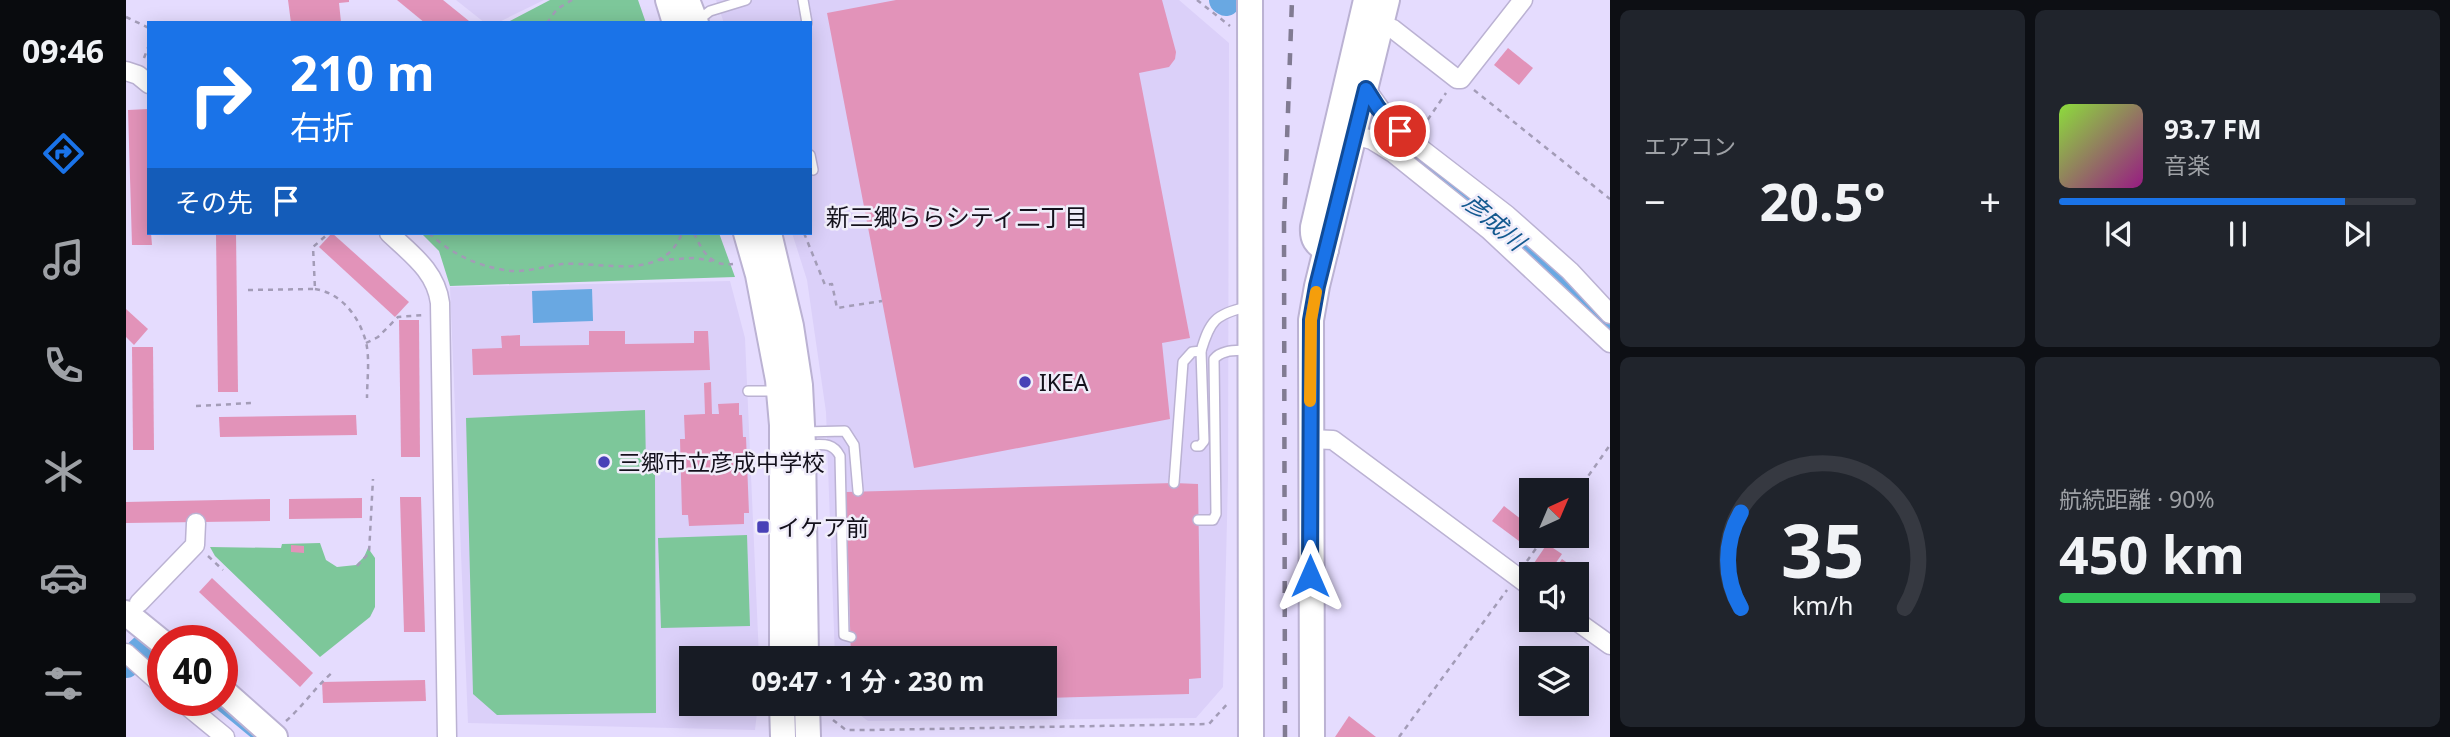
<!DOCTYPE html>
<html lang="ja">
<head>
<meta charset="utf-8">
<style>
  body { margin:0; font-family:"Noto Sans","Noto Sans JP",sans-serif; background:#20242c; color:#f1f3f6; height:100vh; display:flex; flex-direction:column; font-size:26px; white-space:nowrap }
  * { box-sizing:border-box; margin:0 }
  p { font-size:23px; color:#9ea1a6 }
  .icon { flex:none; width:38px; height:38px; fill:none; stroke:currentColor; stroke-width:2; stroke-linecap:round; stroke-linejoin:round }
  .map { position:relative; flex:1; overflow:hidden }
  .side { display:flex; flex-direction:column; gap:10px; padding:10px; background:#0d0f14; width:840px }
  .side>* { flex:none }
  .top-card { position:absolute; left:21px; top:21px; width:665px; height:214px; border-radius:0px; box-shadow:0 4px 18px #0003; background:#1a73e8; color:#fff; overflow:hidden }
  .needle { width:46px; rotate:44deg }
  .fabs { position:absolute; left:1393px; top:478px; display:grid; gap:14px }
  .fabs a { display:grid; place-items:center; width:70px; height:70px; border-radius:0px; background:#171b24; box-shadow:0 4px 18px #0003; font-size:35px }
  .speed { position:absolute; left:21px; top:625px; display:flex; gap:14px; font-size:35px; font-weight:700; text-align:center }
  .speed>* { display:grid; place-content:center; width:91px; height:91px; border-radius:50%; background:#171b24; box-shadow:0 4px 18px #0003; line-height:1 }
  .speed .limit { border:10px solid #d22; background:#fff; color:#111 }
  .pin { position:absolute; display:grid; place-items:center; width:60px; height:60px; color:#fff; margin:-30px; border:4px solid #fff; border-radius:50%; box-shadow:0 2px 7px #0007 }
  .me { position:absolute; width:77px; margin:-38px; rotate:0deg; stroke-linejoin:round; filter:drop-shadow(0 0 5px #0008) }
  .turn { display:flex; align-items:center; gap:24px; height:147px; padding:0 28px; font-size:32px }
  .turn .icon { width:91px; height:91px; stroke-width:2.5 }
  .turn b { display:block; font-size:49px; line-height:60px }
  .then { display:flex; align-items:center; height:66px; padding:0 28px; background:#0003; gap:14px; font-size:26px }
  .big { font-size:52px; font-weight:700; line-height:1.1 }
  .side .widget { flex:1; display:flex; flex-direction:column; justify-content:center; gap:10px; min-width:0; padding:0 24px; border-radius:10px; background:#20242c }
  .side .dial { align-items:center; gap:0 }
  .dial svg { height:182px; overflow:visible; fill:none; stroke:#363941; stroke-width:7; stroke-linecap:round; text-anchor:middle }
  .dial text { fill:#f1f3f6; stroke:none }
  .song { display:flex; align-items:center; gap:21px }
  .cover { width:84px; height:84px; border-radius:10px; background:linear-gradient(135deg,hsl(90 70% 55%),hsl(310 70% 35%)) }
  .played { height:7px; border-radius:4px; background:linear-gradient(90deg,#1a73e8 80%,#363941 80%) }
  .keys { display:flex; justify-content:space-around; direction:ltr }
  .heat { display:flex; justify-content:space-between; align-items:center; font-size:38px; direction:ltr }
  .charge { height:10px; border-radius:5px; background:linear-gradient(90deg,#34c759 90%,#363941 0) }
  .side .tiles { flex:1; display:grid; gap:10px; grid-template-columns:repeat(2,1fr) }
  .trip { position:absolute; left:553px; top:646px; width:378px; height:70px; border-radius:0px; background:#171b24; box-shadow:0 4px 18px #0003; font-weight:700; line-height:70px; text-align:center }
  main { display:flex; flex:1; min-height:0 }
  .tab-bar { display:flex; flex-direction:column; width:126px; justify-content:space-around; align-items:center; background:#090b0e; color:#9ea1a6 }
  .tab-bar .icon { width:49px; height:49px }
  .tab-bar .on { color:#1a73e8 }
  .tab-bar b { font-size:32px; color:#f1f3f6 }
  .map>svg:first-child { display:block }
  .built { fill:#dbd0f9 }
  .green { fill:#7dc79a }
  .water { fill:#69a8e2 }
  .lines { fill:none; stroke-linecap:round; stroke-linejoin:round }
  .stream { stroke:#69a8e2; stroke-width:4.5 }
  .river { stroke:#69a8e2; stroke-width:28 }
  .building { fill:#e293b9 }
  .lane-casing { stroke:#bbb2d3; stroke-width:12 }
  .street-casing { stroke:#bbb2d3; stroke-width:21 }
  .secondary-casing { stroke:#bbb2d3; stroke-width:28 }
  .path { stroke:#a39cb7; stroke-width:2.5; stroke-dasharray:5 5; stroke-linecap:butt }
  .lane { stroke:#fff; stroke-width:9 }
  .street { stroke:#fff; stroke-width:18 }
  .secondary { stroke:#fff; stroke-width:24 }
  .rail { stroke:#817b92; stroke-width:4.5; stroke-dasharray:12 12; stroke-linecap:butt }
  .route-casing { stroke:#114b97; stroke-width:18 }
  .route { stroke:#1a73e8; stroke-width:12 }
  .slow { stroke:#f59e0b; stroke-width:12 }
  .poi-dot { fill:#4841b7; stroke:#f0edfa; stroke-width:2.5 }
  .labels { text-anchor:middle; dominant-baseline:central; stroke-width:5; stroke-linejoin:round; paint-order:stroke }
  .poi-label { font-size:23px; fill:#14111c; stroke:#f0edfa; text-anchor:start }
  .neighbourhood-label { font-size:24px; fill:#14111c; stroke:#f0edfa }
  .water-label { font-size:24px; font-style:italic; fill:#13598f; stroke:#f0edfa }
</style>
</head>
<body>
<main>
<nav class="tab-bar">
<b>09:46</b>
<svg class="icon on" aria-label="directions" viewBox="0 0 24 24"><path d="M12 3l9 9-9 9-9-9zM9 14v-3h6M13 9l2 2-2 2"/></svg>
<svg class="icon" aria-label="music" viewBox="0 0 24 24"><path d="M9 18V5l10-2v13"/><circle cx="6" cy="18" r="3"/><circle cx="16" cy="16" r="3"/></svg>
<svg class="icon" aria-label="phone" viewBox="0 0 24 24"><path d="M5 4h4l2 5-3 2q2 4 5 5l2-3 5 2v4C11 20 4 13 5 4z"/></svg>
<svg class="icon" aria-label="climate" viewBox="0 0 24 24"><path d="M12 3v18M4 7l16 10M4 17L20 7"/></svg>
<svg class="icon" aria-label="car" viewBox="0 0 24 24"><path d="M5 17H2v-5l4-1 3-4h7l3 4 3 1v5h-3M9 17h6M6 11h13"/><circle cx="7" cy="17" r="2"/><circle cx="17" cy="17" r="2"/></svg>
<svg class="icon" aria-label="filters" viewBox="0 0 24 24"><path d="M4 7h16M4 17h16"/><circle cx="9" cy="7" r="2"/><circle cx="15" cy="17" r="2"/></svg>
</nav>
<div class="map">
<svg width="1484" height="737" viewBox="0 0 1484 737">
  <rect width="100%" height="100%" fill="#e5dcfe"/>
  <g class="built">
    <path d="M330,0H418L371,23H359Z"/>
    <path d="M590,0H1053L1103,43L1102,478L1097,687L1070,718L742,721L719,704H919V658H709L700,412L681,280L666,233H684V23H598Z"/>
    <path d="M604,281L619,338L633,658H565V704H632L629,730L342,723L324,287Z"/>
  </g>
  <g class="green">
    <path d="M424,0H512L520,23H380Z"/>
    <path d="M295,233H593L609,277L324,286L313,251Z"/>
    <path d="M519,410L520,467L529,475L530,713L371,715L347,694L340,418Z"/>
    <path d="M621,535L624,626L535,628L532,538Z"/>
    <path d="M194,543L200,560L211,567L230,565L238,557L242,548L249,558V607L244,617L194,657L89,556L84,547L155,548L156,544Z"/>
  </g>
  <path class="water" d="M466,289L467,321L407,323L406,291Z"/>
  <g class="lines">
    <g class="stream">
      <path d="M20,646L37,661"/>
      <path d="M83,700L128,737"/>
    </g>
    <g class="river">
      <path d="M1097,0L1100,2"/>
      <path d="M1247,123L1362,212L1484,327"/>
      <path d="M0,664L20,646"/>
    </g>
  </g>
  <g class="building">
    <path d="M162,0H223V2L213,3L215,22L165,23Z"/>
    <path d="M271,0H317L343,21L299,23Z"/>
    <path d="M770,0H1036L1050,52L1049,59L1043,67L1013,73L1064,338L1036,343L1044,419L788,468L701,13Z"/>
    <path d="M1382,48L1407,68L1393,85L1368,65Z"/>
    <path d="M22,109L23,233H25L26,245H6L2,110Z"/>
    <path d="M90,233H110L112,392H92Z"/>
    <path d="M206,233L283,302L269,317L193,247Z"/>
    <path d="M0,309L22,329L8,345L0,337Z"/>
    <path d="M273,320H293L294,457H275Z"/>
    <path d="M463,331H499V344L568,343V331H582L584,370L347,375L346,349L376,348L375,336L394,335V346L463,345Z"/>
    <path d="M6,347H27L28,450H7Z"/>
    <path d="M585,382L586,414H593L592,404L613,403V415H616L617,437H620L623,513H618V524L563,526L562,515H556L554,439H559L558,415L579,414L578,383Z"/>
    <path d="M230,415L231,435L94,437L93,417Z"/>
    <path d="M1048,483L1072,484L1075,678L1063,679V694L919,698V658H725L720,492Z"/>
    <path d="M274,497H295L299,632H278Z"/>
    <path d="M236,498V518L163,519V499Z"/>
    <path d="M144,499V521L0,523V502Z"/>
    <path d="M1378,506L1405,527V534L1397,544L1366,521Z"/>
    <path d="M1421,544L1436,554L1422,574H1418L1406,566Z"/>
    <path d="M165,545L178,546V553L165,552Z"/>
    <path d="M1436,559L1454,572L1451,577V574H1425Z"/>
    <path d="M86,578L187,673L174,687L73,592Z"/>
    <path d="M299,680L300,701L197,703L196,682Z"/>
    <path d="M1223,716L1250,737H1209Z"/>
  </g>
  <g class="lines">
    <g class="lane-casing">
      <g id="lane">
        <path d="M677,0L681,23"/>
        <path d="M571,21L584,11L620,0"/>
        <path d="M684,155L687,170"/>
        <path d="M622,391H651"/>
        <path d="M678,432L719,431L728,445L732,491"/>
        <path d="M680,445C695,445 706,441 714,456L718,635L725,637"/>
        <path d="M1070,446H1074L1078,441L1075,351"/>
        <path d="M1048,483L1057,362L1066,352L1075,351C1084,321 1089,314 1121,307"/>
        <path d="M1072,520H1087L1090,514L1088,359C1096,349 1111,351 1122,350"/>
      </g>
    </g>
    <g class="street-casing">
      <g id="street">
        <path d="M1256,25L1267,29L1331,79H1335L1397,0"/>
        <path d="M0,71L12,75L23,84"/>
        <path d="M1240,89L1263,121L1285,141L1381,215L1444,271L1484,314"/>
        <path d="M1228,135L1246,140L1267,153L1363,230L1484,343"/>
        <path d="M263,233C285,254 310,271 314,303L321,737"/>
        <path d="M1184,439L1207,440L1405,587"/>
        <path d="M13,603L69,545L70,523"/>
        <path d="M1449,620L1484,645"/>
        <path d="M0,653L37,686"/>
        <path d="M54,700L99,737"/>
      </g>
    </g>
    <g class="secondary-casing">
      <g id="secondary">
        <path d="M542,0L549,23"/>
        <path d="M561,0L570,23"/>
        <path d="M1124,0L1125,737"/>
        <path d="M620,233L632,275L652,380L656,425V658"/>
        <path d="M643,233L665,326L674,385L677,445L680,658"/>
        <path d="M1200,250C1190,244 1186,239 1187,227L1240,0"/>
        <path d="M0,613L37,643"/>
        <path d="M96,690L149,737"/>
        <path d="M656,704L657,737"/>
        <path d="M681,704L682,737"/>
        <path d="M1186,737L1185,320L1191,286L1261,0"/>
      </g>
    </g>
    <g class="path">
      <path d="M1071,0L1104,26"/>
      <path d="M0,17L23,28"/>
      <path d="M421,23L431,9L446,0"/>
      <path d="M18,58L23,45"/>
      <path d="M1348,90L1484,199"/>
      <path d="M1296,128L1320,93"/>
      <path d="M303,233C324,253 349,265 378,270C397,274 418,266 436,264C476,261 537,283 556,233"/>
      <path d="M568,233C576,251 585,267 607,264"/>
      <path d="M678,233L699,285L706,284L711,308L756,301"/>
      <path d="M533,260L569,258L586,261"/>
      <path d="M189,289C215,293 233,316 240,342C244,359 241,381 241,398"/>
      <path d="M122,290L189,289L187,247L203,233"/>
      <path d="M240,343L252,337L272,317L297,315"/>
      <path d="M70,406L126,403"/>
      <path d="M1451,492L1484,445"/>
      <path d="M82,556L97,570"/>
      <path d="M1401,561L1419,536"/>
      <path d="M231,566L243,553L247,479"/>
      <path d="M707,720L720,730H746L1083,724L1103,702"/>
      <path d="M160,721C178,705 190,686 208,671"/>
      <path d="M1273,737L1381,590"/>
    </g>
    <use href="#lane" class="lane"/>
    <use href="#street" class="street"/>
    <use href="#secondary" class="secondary"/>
    <path class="rail" d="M1159,737L1158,223L1166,0"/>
  </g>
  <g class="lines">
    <g class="route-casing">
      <path id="route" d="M1184,576L1185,320L1191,286L1240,89L1252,108L1274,131"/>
    </g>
    <use href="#route" class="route"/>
    <path class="slow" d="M1184,401L1185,320L1190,292"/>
  </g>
  <g class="poi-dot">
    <circle cx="899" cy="382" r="7"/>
    <circle cx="478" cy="462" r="7"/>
    <rect x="630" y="520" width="14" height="14" rx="3.5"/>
  </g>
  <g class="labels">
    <g class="poi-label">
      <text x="913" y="382">IKEA</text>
      <text x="492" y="462">三郷市立彦成中学校</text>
      <text x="651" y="527">イケア前</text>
    </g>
    <g class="neighbourhood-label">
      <text x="831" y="216">新三郷ららシティ二丁目</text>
    </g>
    <g class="water-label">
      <text transform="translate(1369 221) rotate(41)">彦成川</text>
    </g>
  </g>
</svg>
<div class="fabs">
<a><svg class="needle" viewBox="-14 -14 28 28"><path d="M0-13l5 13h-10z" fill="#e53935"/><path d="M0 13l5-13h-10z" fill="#9ea1a6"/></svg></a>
<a><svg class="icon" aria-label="sound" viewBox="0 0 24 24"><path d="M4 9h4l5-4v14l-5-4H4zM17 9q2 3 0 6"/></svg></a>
<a><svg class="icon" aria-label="layers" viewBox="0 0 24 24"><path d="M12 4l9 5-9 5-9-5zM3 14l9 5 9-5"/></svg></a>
</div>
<div class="speed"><div class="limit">40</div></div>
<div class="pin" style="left:1274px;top:131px;background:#d93025"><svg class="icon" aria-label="arrive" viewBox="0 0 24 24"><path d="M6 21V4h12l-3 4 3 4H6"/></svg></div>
<svg class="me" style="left:1184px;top:576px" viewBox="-20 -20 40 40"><path d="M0-17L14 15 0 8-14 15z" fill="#1a73e8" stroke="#fff" stroke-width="4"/></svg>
<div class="trip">09:47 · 1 分 · 230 m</div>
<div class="top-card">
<div class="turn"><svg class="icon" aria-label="right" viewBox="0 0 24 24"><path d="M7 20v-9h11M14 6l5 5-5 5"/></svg><div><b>210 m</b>右折</div></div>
<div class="then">その先<svg class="icon" aria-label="arrive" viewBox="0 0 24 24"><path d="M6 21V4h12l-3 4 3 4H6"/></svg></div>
</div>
</div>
<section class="side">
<div class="tiles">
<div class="widget"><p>エアコン</p>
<div class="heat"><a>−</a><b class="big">20.5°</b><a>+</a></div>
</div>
<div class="widget">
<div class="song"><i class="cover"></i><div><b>93.7 FM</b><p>音楽</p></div></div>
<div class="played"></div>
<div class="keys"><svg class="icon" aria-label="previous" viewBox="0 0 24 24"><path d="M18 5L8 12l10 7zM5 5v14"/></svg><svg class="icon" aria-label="pause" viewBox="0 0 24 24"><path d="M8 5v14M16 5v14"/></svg><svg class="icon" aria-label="next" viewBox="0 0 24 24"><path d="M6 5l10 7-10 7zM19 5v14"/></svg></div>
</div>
<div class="widget dial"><svg viewBox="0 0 100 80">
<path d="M14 69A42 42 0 1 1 86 69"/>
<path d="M14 69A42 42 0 0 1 14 27" stroke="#1a73e8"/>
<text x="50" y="56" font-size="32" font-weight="700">35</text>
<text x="50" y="72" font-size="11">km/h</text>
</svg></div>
<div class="widget"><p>航続距離 · 90%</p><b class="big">450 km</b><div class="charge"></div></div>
</div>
</section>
</main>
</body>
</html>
